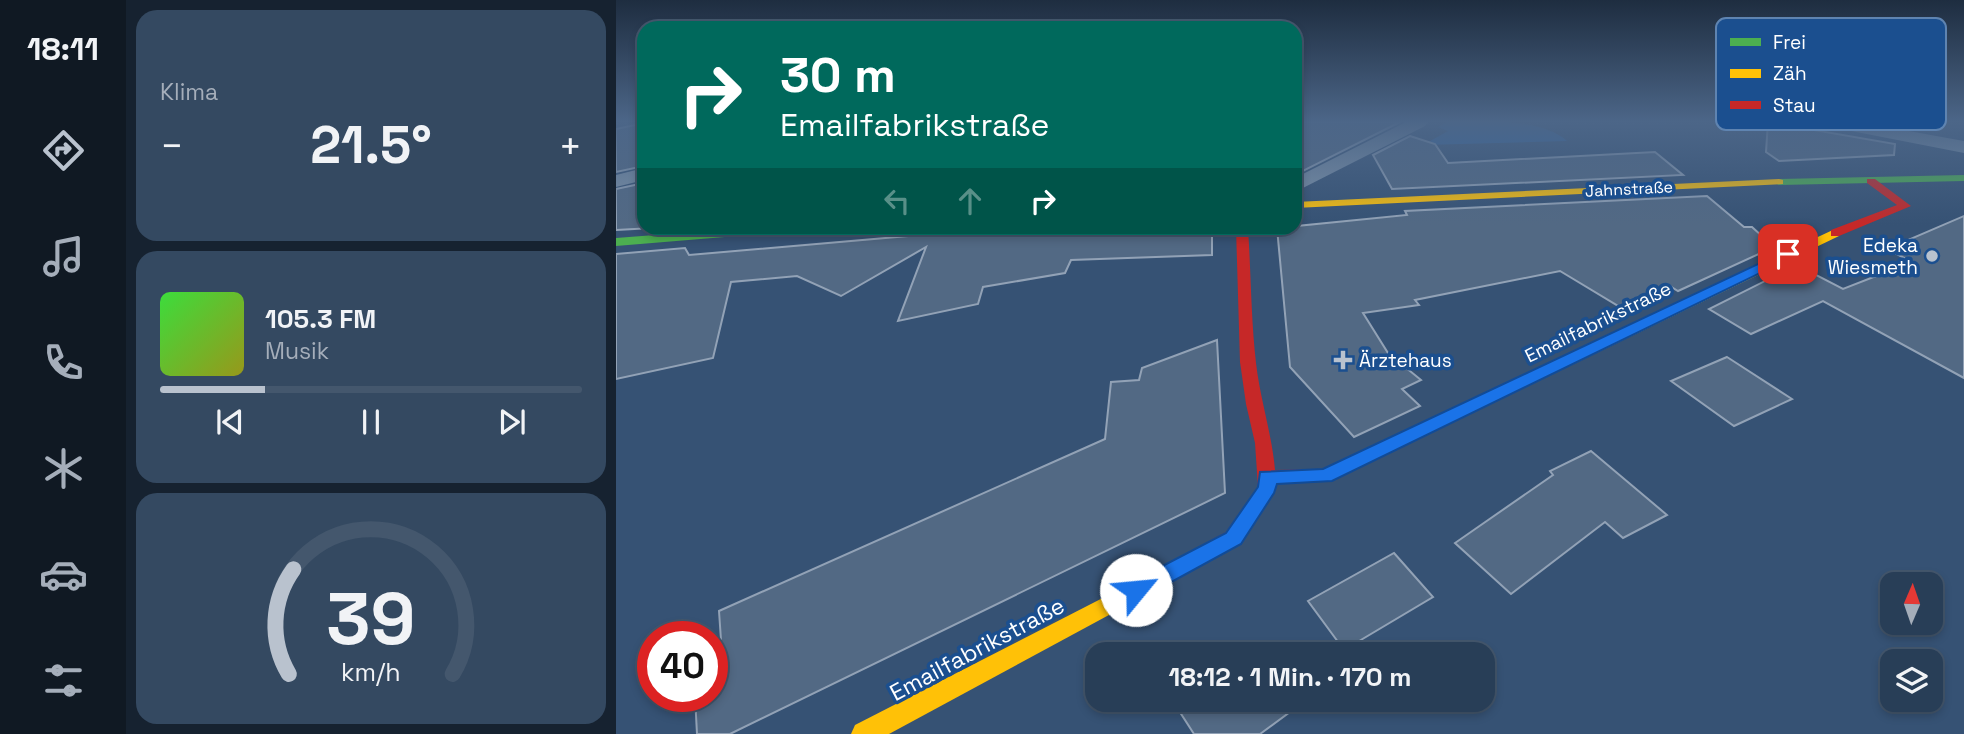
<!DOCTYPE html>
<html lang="de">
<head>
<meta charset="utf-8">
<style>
  body { margin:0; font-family:"Space Grotesk",sans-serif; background:#344961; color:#f1f3f6; height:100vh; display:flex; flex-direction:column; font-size:26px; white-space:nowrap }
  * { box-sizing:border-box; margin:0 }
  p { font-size:23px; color:#a5aeba }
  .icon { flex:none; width:38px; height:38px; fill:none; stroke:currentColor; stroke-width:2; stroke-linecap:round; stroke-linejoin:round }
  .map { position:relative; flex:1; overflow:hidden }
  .sheet { display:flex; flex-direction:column; gap:10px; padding:10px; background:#162230; width:490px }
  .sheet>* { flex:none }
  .hud { position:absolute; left:21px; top:21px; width:665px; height:214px; border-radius:21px; box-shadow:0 4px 10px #0003,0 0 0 2px #44576d; background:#00695c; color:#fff; overflow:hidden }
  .needle { width:46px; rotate:2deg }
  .controls { position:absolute; left:1264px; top:572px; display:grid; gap:14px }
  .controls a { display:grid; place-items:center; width:63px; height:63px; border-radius:14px; background:#283e57; box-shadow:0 4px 10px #0003,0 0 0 2px #44576d; font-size:35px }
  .speed { position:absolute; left:21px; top:621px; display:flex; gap:14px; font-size:35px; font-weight:700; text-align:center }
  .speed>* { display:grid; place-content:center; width:91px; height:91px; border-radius:50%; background:#283e57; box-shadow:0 4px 10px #0003,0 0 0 2px #44576d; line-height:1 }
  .speed .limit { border:10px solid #d22; background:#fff; color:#111 }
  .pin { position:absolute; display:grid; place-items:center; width:60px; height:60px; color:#fff; margin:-30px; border-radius:14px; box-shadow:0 4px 10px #0006 }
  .me { position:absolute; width:77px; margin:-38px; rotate:62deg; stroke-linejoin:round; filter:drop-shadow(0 0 5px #0008) }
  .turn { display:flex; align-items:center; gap:24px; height:147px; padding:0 28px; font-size:32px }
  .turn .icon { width:91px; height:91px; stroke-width:2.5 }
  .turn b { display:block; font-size:49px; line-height:60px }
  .lanes { display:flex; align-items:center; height:66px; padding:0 28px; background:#0003; justify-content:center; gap:35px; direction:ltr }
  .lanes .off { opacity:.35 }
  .big { font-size:52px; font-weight:800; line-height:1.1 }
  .sheet .card { flex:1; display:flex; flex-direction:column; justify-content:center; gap:10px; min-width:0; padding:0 24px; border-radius:21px; background:#344961 }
  .sheet .dial { align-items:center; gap:0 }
  .dial svg { height:182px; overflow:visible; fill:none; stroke:#44576d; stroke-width:7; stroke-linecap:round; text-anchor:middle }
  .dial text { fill:#f1f3f6; stroke:none }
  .song { display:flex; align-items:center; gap:21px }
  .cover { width:84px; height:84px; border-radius:10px; background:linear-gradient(135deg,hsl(120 70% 55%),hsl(60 70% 35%)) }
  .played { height:7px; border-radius:4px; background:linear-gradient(90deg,#b9c2ce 25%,#44576d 25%) }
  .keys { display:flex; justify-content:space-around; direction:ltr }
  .heat { display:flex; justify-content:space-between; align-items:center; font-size:38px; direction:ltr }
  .trip { position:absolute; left:469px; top:642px; width:410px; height:70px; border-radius:21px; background:#283e57; box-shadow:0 4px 10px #0003,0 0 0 2px #44576d; font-weight:800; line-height:70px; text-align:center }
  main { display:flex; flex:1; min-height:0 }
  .menu { display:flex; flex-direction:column; width:126px; justify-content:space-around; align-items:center; background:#101923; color:#a5aeba }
  .menu .icon { width:49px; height:49px }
  .menu .active { color:#b9c2ce }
  .menu b { font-size:32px; color:#f1f3f6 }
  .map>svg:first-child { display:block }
  .green { fill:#2f66a5 }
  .building { fill:#526984; stroke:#92a2b6; stroke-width:2 }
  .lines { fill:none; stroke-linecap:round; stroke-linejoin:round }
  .street { fill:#7d92a8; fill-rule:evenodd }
  .fast { fill:#4caf50; fill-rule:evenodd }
  .slow { fill:#ffc107; fill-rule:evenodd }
  .jam { fill:#c62828; fill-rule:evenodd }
  .route { fill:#1a73e8; stroke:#114b97; stroke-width:2 }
  .poi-dot { fill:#b9c2ce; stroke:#1b4f8f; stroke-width:2.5 }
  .labels { text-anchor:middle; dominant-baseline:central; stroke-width:7; stroke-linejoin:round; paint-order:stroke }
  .far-street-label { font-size:16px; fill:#fff; stroke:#1b4f8f }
  .poi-label { font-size:19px; fill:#fff; stroke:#1b4f8f; text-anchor:end }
  .street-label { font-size:19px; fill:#fff; stroke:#1b4f8f }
  .near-street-label { font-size:23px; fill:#fff; stroke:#1b4f8f }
  .key { fill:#1b4f8f; stroke:#5f84b1; stroke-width:2 }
  .key-label { font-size:19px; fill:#fff }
</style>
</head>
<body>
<main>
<nav class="menu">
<b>18:11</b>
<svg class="icon active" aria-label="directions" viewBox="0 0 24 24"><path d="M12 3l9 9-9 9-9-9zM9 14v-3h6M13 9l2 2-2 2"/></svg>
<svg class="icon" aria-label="music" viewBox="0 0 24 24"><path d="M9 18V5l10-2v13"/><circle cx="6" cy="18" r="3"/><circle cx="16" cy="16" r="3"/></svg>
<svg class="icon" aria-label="phone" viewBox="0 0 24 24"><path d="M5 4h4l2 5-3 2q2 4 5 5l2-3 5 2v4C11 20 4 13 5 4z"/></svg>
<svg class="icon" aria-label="climate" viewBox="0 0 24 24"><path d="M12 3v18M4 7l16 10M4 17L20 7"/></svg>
<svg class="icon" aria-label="car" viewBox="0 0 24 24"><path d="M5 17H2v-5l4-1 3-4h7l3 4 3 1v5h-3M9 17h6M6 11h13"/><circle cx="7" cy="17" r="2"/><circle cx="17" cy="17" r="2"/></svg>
<svg class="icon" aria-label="filters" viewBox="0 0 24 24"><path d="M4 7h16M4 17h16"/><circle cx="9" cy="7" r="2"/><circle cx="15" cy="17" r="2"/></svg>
</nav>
<section class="sheet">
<div class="card"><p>Klima</p>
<div class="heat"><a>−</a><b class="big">21.5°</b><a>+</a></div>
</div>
<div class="card">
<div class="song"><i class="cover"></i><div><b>105.3 FM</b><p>Musik</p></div></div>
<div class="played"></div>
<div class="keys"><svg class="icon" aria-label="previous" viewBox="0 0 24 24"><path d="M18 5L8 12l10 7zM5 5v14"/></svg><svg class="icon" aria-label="pause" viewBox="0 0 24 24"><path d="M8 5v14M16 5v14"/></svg><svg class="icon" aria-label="next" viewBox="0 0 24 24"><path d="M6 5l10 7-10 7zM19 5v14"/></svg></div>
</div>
<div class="card dial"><svg viewBox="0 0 100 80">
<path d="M14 69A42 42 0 1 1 86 69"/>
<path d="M14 69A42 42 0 0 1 16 23" stroke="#b9c2ce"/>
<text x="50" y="56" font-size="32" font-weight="700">39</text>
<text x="50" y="72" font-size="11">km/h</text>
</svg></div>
</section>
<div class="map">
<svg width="1348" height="734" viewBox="0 0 1348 734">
  <rect width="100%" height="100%" fill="#365274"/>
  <path class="green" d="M831,122C864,122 925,117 951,141L807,145L832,131L822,127Z"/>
  <g class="building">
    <path d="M679,122H784L679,175Z"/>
    <path d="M1152,122L1279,144L1278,155L1163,161L1150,152Z"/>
    <path d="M28,123V166L0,172V129Z"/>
    <path d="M794,136L819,144L832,163L1039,152L1067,175L776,189L757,155Z"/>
    <path d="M28,183V228H37L0,230V189Z"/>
    <path d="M1091,196L1128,227H1136L1158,247L1062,291L1052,285L1004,307L944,271L799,300L803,305L747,313L772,353L805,380L786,389L804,406L738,437L674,367L661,228L791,215L789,211Z"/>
    <path d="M1348,216V378L1207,301L1135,334L1093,309L1181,265L1227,289L1296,262L1271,249Z"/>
    <path d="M430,228H596V255L455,260L449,273L367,287L362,304L282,321L310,247L225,296L181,276L115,282L97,358L0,379V254L69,248L73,255L315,234L316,232Z"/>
    <path d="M601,340L609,493L114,734H81L79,696H96V644L105,640L103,611L489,439L495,382L523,380L526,368Z"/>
    <path d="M1111,357L1176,399L1118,426L1055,381Z"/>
    <path d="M975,451L1051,515L1007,538L989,522L895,594L839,543L937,475L934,471Z"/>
    <path d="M778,553L817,597L728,650L692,601Z"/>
    <path d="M570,700H671L678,709L644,734H578L560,706Z"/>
  </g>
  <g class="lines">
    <g class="street">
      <path d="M790,122H812L809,126L679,192V178Z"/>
      <path d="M1206,122H1243L1348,141V153L1215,127Z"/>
      <path d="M28,168V180L0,187V175Z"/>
    </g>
    <g class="fast">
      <path d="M1348,175V181L1163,185L1157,182L1163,179Z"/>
      <path d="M130,228H174L168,232L0,246V238Z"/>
    </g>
    <g class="slow">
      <path d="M1163,179L1167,180V184L679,208V202Z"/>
      <path d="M1219,229L1223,230V236L916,384H904L902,380L904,376Z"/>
      <path d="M547,567L554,570L558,576L554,582L273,734H235L239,725Z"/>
    </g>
    <g class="jam">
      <path d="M1251,179H1259L1295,206L1223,236H1215V230L1281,205L1251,183Z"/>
      <path d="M620,228H632C635,273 635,319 640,363C644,399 656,434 659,470L707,469L904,376H916L918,380L916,384L716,481L660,484L658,493L624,544L547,585L540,582L536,576L540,570L610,532L642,487L639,443L630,404L624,362Z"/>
    </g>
  </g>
  <linearGradient id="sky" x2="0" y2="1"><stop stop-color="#1e2d40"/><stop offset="0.54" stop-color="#4c6688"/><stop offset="1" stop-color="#4c6688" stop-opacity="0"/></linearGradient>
  <rect width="1348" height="225" fill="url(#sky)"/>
  <path class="route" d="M1172,250L1179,254L1177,257L716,481L661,484L658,493L625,544L528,597L520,600L512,597L509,590L512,584L610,533L642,487L644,472L707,469Z"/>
  <g class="poi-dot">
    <circle cx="1316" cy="256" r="7"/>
    <path d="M723.5 349.5h7v7h7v7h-7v7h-7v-7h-7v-7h7z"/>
  </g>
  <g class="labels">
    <g class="far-street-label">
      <text transform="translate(1013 189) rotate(-3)">Jahnstraße</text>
    </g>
    <g class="poi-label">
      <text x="1302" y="245">Edeka<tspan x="1302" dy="22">Wiesmeth</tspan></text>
      <text x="743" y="360" text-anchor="start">Ärztehaus</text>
    </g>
    <g class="street-label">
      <text transform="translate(982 322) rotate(-26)">Emailfabrikstraße</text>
    </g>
    <g class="near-street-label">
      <text transform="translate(361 649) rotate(-28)">Emailfabrikstraße</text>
    </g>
  </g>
  <rect x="1100" y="18" width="230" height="112" rx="10" class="key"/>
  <rect x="1114" y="38" width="31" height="8" fill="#4caf50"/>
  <rect x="1114" y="69" width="31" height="9" fill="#ffc107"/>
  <rect x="1114" y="101" width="31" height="8" fill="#c62828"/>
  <g class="key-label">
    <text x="1157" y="49">Frei</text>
    <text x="1157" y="80">Zäh</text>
    <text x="1157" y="112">Stau</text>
  </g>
</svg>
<div class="controls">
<a><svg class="needle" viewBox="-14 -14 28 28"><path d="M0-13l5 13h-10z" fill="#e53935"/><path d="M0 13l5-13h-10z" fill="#a5aeba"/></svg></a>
<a><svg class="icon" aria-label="layers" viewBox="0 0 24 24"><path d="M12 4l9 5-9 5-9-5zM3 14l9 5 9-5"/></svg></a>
</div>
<div class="speed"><div class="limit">40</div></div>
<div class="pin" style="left:1172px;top:254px;background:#d93025"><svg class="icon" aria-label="arrive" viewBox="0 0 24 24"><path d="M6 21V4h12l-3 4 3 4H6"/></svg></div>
<svg class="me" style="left:520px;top:590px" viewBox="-20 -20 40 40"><circle r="19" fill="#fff"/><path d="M0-13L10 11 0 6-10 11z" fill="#1a73e8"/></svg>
<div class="trip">18:12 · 1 Min. · 170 m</div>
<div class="hud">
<div class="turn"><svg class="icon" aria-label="right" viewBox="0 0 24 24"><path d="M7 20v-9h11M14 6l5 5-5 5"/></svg><div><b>30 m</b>Emailfabrikstraße</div></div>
<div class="lanes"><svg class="icon off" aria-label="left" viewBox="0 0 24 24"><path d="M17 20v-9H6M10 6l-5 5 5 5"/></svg><svg class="icon off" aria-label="ahead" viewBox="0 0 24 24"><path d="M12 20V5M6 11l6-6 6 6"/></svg><svg class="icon" aria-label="right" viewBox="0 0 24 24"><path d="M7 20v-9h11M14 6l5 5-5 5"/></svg></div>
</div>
</div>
</main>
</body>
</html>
